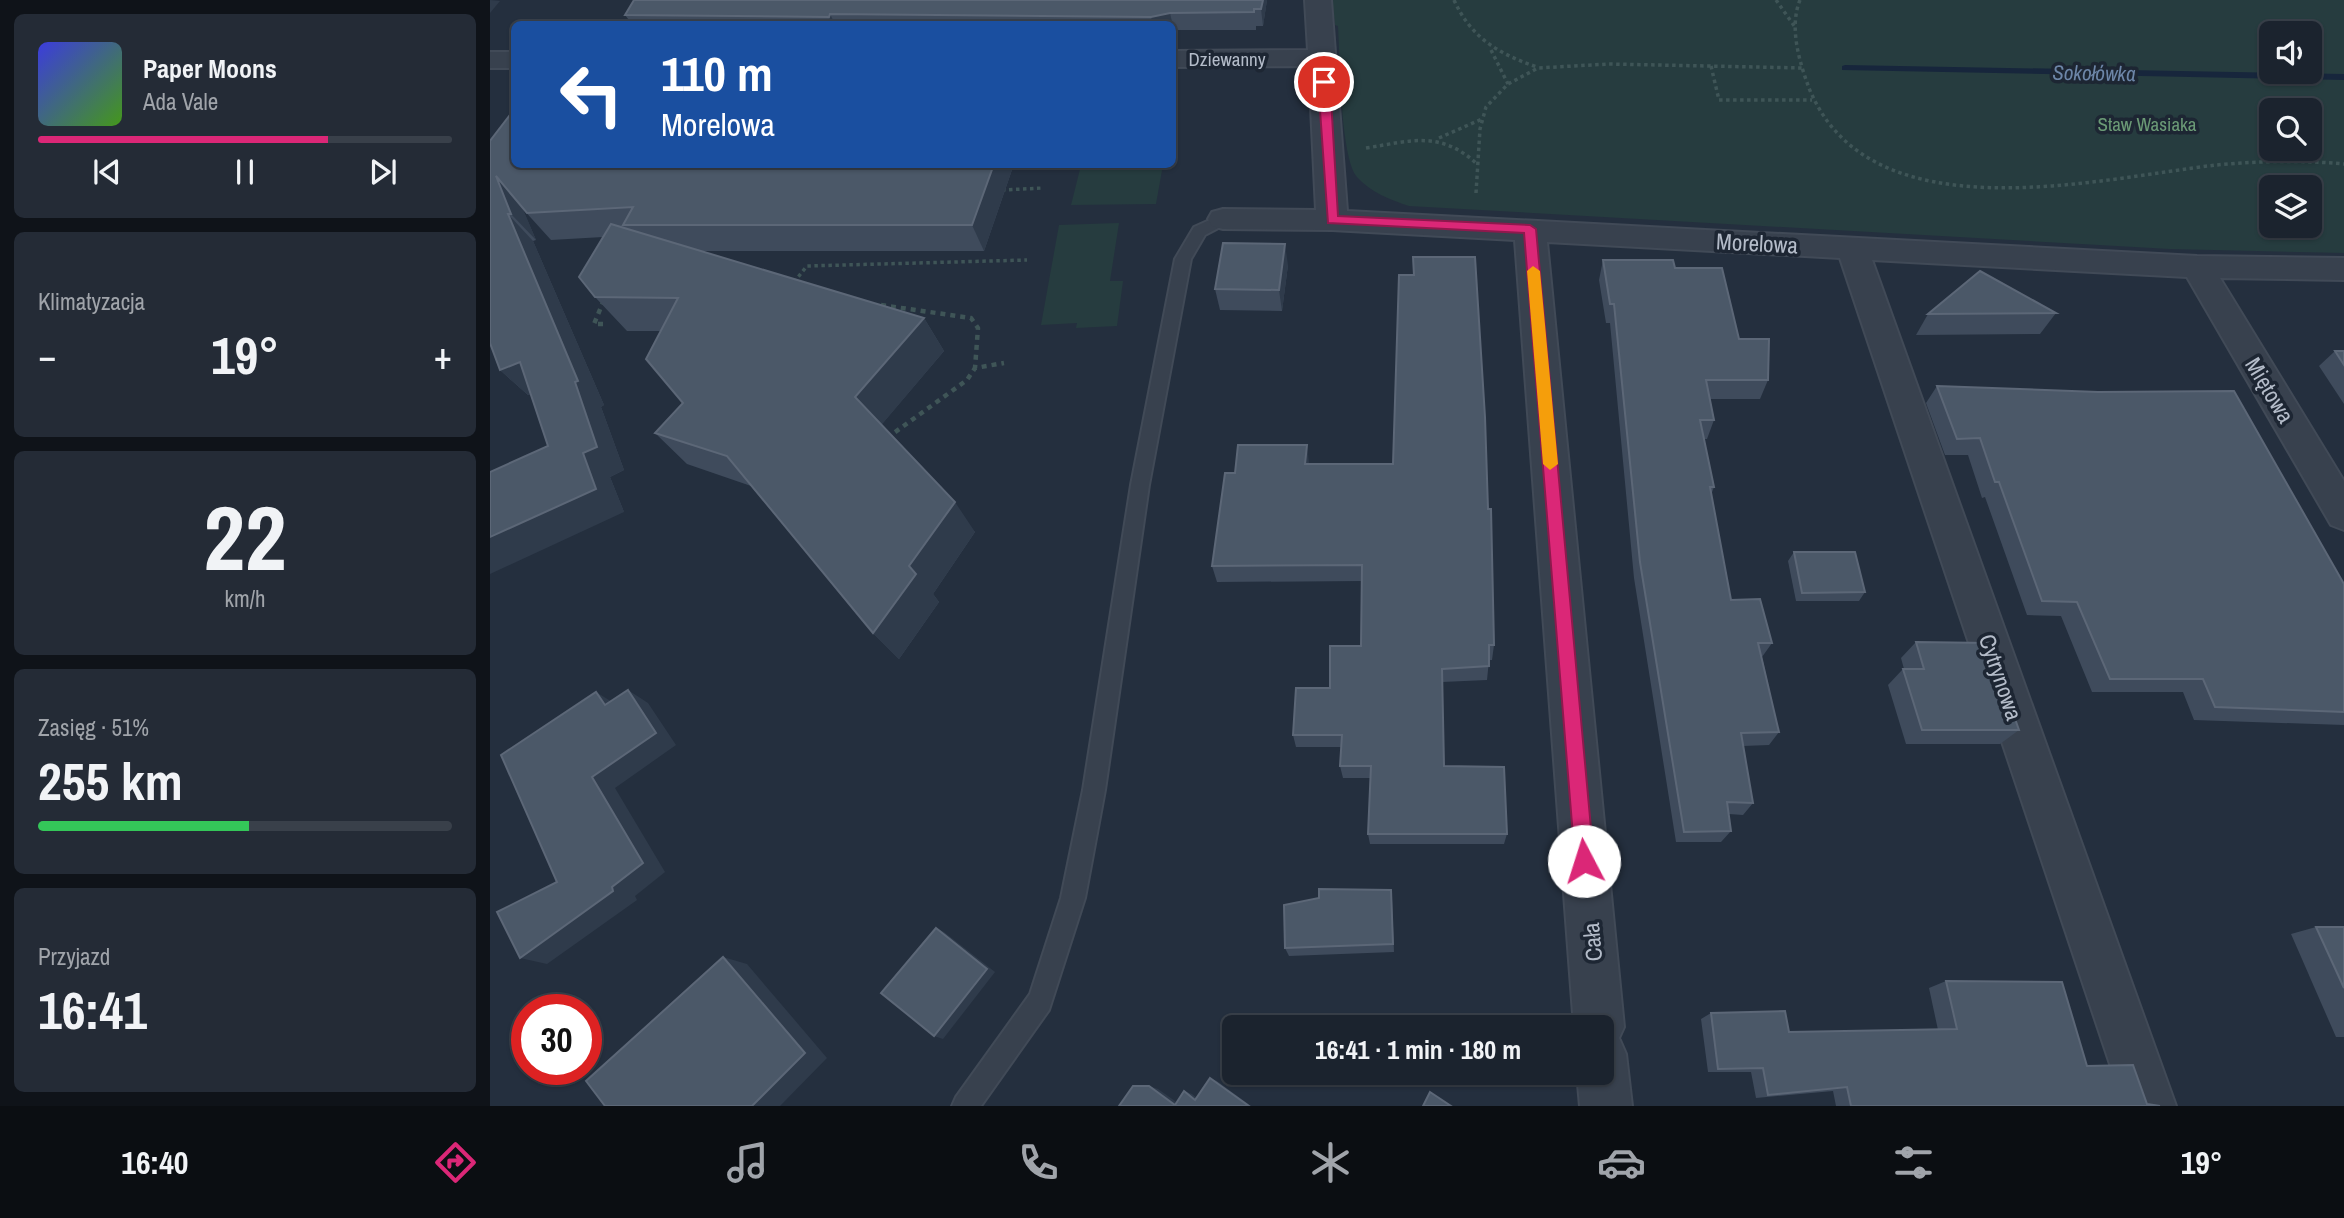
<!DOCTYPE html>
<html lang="pl">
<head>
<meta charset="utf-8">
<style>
  body { margin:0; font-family:"Archivo Narrow",sans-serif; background:#242b36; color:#f1f3f6; height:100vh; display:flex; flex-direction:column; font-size:26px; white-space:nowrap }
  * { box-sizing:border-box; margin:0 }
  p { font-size:23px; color:#a0a4aa }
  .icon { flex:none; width:38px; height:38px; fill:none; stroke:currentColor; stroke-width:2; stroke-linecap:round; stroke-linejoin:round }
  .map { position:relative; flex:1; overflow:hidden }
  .sheet { display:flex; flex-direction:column; gap:14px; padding:14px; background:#0f1319; width:490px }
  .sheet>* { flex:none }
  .guide { position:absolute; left:21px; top:21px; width:665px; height:147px; border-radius:10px; box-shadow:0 2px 5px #0004,0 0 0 2px #39404a; background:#1a4fa0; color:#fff; overflow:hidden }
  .buttons { position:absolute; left:1769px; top:21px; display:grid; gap:14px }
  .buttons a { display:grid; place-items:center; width:63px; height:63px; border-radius:10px; background:#1b232e; box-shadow:0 2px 5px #0004,0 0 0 2px #39404a; font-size:35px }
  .speed { position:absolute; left:21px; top:994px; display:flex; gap:14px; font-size:35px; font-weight:700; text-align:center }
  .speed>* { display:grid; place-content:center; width:91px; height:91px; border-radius:50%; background:#1b232e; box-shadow:0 2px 5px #0004,0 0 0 2px #39404a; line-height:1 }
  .speed .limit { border:10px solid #d22; background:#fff; color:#111 }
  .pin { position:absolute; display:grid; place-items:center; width:60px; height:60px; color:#fff; margin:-30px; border:4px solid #fff; border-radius:50%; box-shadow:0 2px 7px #0007 }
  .me { position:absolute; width:77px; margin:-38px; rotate:355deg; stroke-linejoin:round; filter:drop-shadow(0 0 5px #0008) }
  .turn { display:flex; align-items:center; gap:24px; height:147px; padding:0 35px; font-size:32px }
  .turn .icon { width:91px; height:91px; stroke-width:2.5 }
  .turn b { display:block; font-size:49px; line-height:60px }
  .big { font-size:52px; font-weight:700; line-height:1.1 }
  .sheet .widget { flex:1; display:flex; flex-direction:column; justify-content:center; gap:10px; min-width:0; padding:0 24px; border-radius:10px; background:#242b36 }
  .sheet .dial { align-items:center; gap:0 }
  .dial b { font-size:91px; line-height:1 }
  .song { display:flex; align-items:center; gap:21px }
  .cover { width:84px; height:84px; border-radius:10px; background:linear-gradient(135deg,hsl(240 70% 55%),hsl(100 70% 35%)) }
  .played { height:7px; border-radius:4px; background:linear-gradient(90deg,#db2777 70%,#39404a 70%) }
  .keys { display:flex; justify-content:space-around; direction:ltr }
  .heat { display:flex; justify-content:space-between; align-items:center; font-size:38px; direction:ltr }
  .charge { height:10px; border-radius:5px; background:linear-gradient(90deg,#34c759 51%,#39404a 0) }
  .trip { position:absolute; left:732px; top:1015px; width:392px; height:70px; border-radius:10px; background:#1b232e; box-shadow:0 2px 5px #0004,0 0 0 2px #39404a; font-weight:700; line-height:70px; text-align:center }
  .tabs { display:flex; height:112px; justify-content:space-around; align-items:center; background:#0b0e12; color:#a0a4aa }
  .tabs .icon { width:49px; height:49px }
  .tabs .active { color:#db2777 }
  .tabs b { font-size:32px; color:#f1f3f6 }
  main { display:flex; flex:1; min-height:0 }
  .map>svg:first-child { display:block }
  .green { fill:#263c3f; fill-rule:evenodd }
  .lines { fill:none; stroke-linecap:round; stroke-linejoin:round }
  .stream { fill:#17263c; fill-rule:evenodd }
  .service-casing { stroke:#414a57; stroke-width:4 }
  .minor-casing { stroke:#414a57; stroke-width:4 }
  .path-far1 { stroke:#3f5557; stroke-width:3.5; stroke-dasharray:3.5 3.5; stroke-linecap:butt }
  .path { stroke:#3f5557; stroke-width:4.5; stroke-dasharray:5 5; stroke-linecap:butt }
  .service { fill:#38414e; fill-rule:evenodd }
  .minor { fill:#38414e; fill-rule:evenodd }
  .wall { fill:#3f4b5c }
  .shaded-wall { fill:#2f3b4b }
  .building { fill:#4b5868; stroke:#5c6777; stroke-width:2 }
  .route { fill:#db2777; stroke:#8e194d; stroke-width:2 }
  .slow { fill:#f59e0b }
  .labels { text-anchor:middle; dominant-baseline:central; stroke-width:7; stroke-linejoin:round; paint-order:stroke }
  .far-street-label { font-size:19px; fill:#b4bcc9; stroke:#1d2633 }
  .far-park-label { font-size:19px; fill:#6b9a76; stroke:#1d2633 }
  .far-water-label { font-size:21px; font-style:italic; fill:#6d86a8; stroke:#1d2633 }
  .street-label { font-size:23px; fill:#b4bcc9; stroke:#1d2633 }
</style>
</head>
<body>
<main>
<section class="sheet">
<div class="widget">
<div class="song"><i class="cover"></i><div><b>Paper Moons</b><p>Ada Vale</p></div></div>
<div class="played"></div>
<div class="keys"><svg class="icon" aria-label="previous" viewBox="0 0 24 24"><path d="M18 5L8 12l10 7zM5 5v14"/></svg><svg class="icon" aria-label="pause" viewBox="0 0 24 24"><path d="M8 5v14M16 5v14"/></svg><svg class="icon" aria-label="next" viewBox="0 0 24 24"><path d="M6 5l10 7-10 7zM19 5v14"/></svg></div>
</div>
<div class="widget"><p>Klimatyzacja</p>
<div class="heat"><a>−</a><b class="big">19°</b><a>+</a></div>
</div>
<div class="widget dial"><b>22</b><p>km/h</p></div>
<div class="widget"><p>Zasięg · 51%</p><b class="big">255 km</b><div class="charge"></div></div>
<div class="widget"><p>Przyjazd</p><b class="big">16:41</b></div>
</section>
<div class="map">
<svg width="1854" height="1106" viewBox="0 0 1854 1106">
  <rect width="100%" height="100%" fill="#242f3e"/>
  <g class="green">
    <path d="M842,0H1854V253L1680,249L919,206C901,200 880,192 867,177C850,156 850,56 848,26L845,25ZM1782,33H1820V72H1782ZM1782,110H1820V149H1782ZM1782,187H1820V226H1782Z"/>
    <path d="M591,165H673L666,204L581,205Z"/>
    <path d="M629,223L620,281H633L627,326L586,328L587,323L551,325L569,225Z"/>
  </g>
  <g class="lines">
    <path class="stream" d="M1355,65L1854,74V80L1352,70V66Z"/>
    <g class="service-casing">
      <path id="service" d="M733,214L738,215L741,219L738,223L715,235L701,259L659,485L615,790L595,898L559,1010L491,1106H462L466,1097L540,994L571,898L593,790L641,485L685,259L704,227Z"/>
    </g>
    <g class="minor-casing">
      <g id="minor">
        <path d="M815,0H841L857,211L1707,256L1854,258V280L1730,278L1854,481V530L1841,525L1697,277L1382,260L1686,1106H1634L1350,258L1057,242L1134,1027L1129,1038L1136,1054L1142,1106H1090L1087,1073H1111V1027H1084L1025,240L842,230L733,229L722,226L718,219L722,212L733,209L826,210L819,66L682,67V51L818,50Z"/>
        <rect x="0" y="52" width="24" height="16"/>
      </g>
    </g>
    <g class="path-far1">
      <path d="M964,0C981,38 1009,54 1047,67"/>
      <path d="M1286,0L1305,27"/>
      <path d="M1310,0C1299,27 1309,61 1319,88C1379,237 1606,179 1726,165C1769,161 1811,160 1854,164"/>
      <path d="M1001,50L1018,84"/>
      <path d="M1221,66L1229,100H1322"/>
      <path d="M949,138L992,119"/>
      <path d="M876,148C921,141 950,130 987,164"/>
      <path d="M512,190L553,188"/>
      <path d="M986,193L990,129L996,107L1018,84L1048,68L1119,64L1314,68"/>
      <path d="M304,282L317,266L537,260"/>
    </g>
    <g class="path">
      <path d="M114,300L104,324H114"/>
      <path d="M391,305L481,318L488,328L485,368"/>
      <path d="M397,438L477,380L485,368L514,363"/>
    </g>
    <use href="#service" class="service"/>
    <use href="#minor" class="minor"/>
  </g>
  <g class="wall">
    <path d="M144,0H777L773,26H766V30H682V24H142L135,15Z"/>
    <path d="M0,141L524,164L494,251H211L434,318L454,351L391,425L485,532L443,594L449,602L409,659L383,633L261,486L197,464L165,433L193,403L171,331H137L105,297L113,237L61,240L32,208L46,240L43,241L114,405L111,407L134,470L120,477L134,512L58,446L41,394L38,395L10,370Z"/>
    <path d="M1113,260L1185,268L1249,339L1278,380L1270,399H1220L1224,420L1217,439H1214L1224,487L1221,495L1241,600L1282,643L1272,657L1289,732L1279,745L1253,746L1263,803L1253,815L1239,814L1241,831L1231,842H1186L1144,578L1120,323H1116L1109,280Z"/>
    <path d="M798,265L792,311L730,310L725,289Z"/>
    <path d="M1566,313L1550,334L1426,335L1438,314Z"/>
    <path d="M1845,351H1854V404L1829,366Z"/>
    <path d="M1447,386L1854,584V725L1704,720L1693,692H1602L1571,616L1537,615L1495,497L1492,498L1478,455H1455L1436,403Z"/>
    <path d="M819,464L998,509L1004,645L1002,660H999L997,680L952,682L954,766L1017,834L1014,844H880L878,834L880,778H853L850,766L851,747H806L803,735L840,688L871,646L872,581L727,582L722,566L745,473Z"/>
    <path d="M1304,552L1375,592L1369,601H1306L1298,561Z"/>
    <path d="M1426,642L1529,730L1510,744H1416L1398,685L1413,669H1414L1411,658Z"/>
    <path d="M902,899L904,952L799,956L795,948Z"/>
    <path d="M1826,927H1854V1037H1846L1801,934Z"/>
    <path d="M1456,981L1597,1066L1657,1104L1670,1106H1346L1343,1091L1266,1098L1261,1072H1218L1211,1019L1221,1013L1299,1032L1448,1030L1439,988Z"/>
  </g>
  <g class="shaded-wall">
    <path d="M0,0L10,1L0,13Z"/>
    <path d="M773,0H777L773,26L771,9Z"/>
    <path d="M680,13L684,30H682V24H663L661,17Z"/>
    <path d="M340,14L345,24H342L339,17Z"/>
    <path d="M504,164H524L494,251L482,225Z"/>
    <path d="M6,176L30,202L46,240L21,214Z"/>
    <path d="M18,214L43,241L114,405L111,407L134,470L120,477L134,512L0,574V537L93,453Z"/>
    <path d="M795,244L798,265L792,311L789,290Z"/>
    <path d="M434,318L454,351L388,429L365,397Z"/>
    <path d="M30,362L57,387L38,395L10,370Z"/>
    <path d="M817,445L819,463L818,481L815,464Z"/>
    <path d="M465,502L485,532L443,594L449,602L409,659L383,633L419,566Z"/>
    <path d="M138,690L158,703L186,745L125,788L175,872L145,896L147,900L57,964L30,958L122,887L102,777Z"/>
    <path d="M106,692L127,705H115Z"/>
    <path d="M446,928L454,932L505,972L453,1039L444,1036Z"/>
    <path d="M233,957L257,964L337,1058L290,1106H262Z"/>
    <path d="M720,1078L727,1081L761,1106H759Z"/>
    <path d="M659,1086L668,1089L692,1106L685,1105Z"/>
    <path d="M694,1091L702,1094L713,1103L705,1100Z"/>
  </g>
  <g class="building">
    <path d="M144,0H773L771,9H764V12L680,13L661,17L340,14L339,17L135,15Z"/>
    <path d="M23,111H24V164H504L482,225H133L143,207L37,213L6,176L21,214H18L88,381L85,382L107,447L93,453L106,489L0,537V472L58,446L30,362L10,370L0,343V141Z"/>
    <path d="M121,224L434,318L365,397L465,502L419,566L426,574L383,633L237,456L165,433L193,403L156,359L188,298L105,297L89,277Z"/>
    <path d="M733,243L795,244L789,290L725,289Z"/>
    <path d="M923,257H985L995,417L998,509H1001L1004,645H999V666L952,669L954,766L1014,767L1017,834H878L881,766H850L852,735H803L806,688H840V646H871L872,565L722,566L735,473H745L748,445H817L815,464H903L909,275H924Z"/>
    <path d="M1113,260H1183L1185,268H1232L1249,339H1279L1278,380H1216L1224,420H1210L1224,487H1220L1241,600L1270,599L1282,643H1268L1289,732L1251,733L1263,803L1237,802L1241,831L1194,832L1150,562L1124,304H1120Z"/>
    <path d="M1490,271L1566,313L1438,314Z"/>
    <path d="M1845,351H1854V365Z"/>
    <path d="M1447,386L1608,392L1744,391L1854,584V712L1725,707L1713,679H1620L1587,602L1552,601L1509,482H1505L1490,438L1467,439Z"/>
    <path d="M1304,552H1365L1375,592L1312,593Z"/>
    <path d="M1426,642L1498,643L1529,730H1432L1413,669H1434Z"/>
    <path d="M138,690L166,733L102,777L153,863L122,887L123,891L30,958L7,912L67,882L11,755L106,692L115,705Z"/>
    <path d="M829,889L901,890L903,944L795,948L794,905L829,898Z"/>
    <path d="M1826,927H1854V988Z"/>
    <path d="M446,928L497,969L444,1036L391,993Z"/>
    <path d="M233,957L315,1053L262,1106H115L96,1081Z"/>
    <path d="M1456,981L1572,982L1597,1066L1643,1065L1657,1104L1670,1106H1361L1357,1087L1278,1095L1273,1068L1228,1069L1221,1013L1295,1011L1299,1032L1467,1029Z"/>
    <path d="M720,1078L759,1106H629L643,1086H659L685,1105L694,1091L705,1100Z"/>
    <path d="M940,1092L961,1106H933Z"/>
  </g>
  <path class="route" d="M834,78L840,82L848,216L1040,225L1046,229L1104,861L1101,868L1094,871L1088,868L1085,861L1034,233L838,223L828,82Z"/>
  <path class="slow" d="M1043,266L1050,271L1068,464L1060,470L1053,464L1037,271Z"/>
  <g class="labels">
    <g class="far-street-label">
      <text x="737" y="59">Dziewanny</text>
    </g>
    <g class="far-park-label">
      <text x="1657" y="124">Staw Wasiaka</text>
    </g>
    <g class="far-water-label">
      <text transform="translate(1604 73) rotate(1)">Sokołówka</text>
    </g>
    <g class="street-label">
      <text transform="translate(1267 243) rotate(3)">Morelowa</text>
      <text transform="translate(1780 390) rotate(59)">Miętowa</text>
      <text transform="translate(1511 677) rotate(71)">Cytrynowa</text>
      <text transform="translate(1102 942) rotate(-95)">Cała</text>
    </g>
  </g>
</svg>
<div class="buttons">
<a><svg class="icon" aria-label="sound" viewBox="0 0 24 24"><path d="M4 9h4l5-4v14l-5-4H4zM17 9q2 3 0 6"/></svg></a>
<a><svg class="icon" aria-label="search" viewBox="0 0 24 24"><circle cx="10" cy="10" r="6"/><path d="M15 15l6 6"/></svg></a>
<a><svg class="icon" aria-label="layers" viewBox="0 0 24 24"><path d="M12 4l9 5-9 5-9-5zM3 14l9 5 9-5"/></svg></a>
</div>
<div class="speed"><div class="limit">30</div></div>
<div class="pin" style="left:834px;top:82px;background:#d93025"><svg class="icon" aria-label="arrive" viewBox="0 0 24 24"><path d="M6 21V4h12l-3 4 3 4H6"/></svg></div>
<svg class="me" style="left:1094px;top:861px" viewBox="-20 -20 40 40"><circle r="19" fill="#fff"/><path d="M0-13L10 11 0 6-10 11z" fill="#db2777"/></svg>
<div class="trip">16:41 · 1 min · 180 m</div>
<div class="guide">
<div class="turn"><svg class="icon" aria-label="left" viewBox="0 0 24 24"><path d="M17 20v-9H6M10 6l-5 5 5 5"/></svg><div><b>110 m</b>Morelowa</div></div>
</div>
</div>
</main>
<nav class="tabs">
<b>16:40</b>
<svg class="icon active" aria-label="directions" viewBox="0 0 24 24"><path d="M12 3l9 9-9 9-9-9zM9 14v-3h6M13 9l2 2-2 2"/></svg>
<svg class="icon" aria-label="music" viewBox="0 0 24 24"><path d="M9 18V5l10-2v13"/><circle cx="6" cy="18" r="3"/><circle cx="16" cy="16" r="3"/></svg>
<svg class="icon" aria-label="phone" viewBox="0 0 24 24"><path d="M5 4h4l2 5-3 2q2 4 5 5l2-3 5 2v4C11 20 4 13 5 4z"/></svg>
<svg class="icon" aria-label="climate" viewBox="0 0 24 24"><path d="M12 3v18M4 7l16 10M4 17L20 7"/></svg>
<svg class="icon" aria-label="car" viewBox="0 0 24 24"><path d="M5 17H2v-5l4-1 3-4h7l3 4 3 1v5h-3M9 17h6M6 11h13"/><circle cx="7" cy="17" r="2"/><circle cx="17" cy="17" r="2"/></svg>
<svg class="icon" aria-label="filters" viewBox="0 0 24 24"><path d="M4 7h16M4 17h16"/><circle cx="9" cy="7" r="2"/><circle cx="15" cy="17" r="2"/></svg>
<b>19°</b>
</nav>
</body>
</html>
